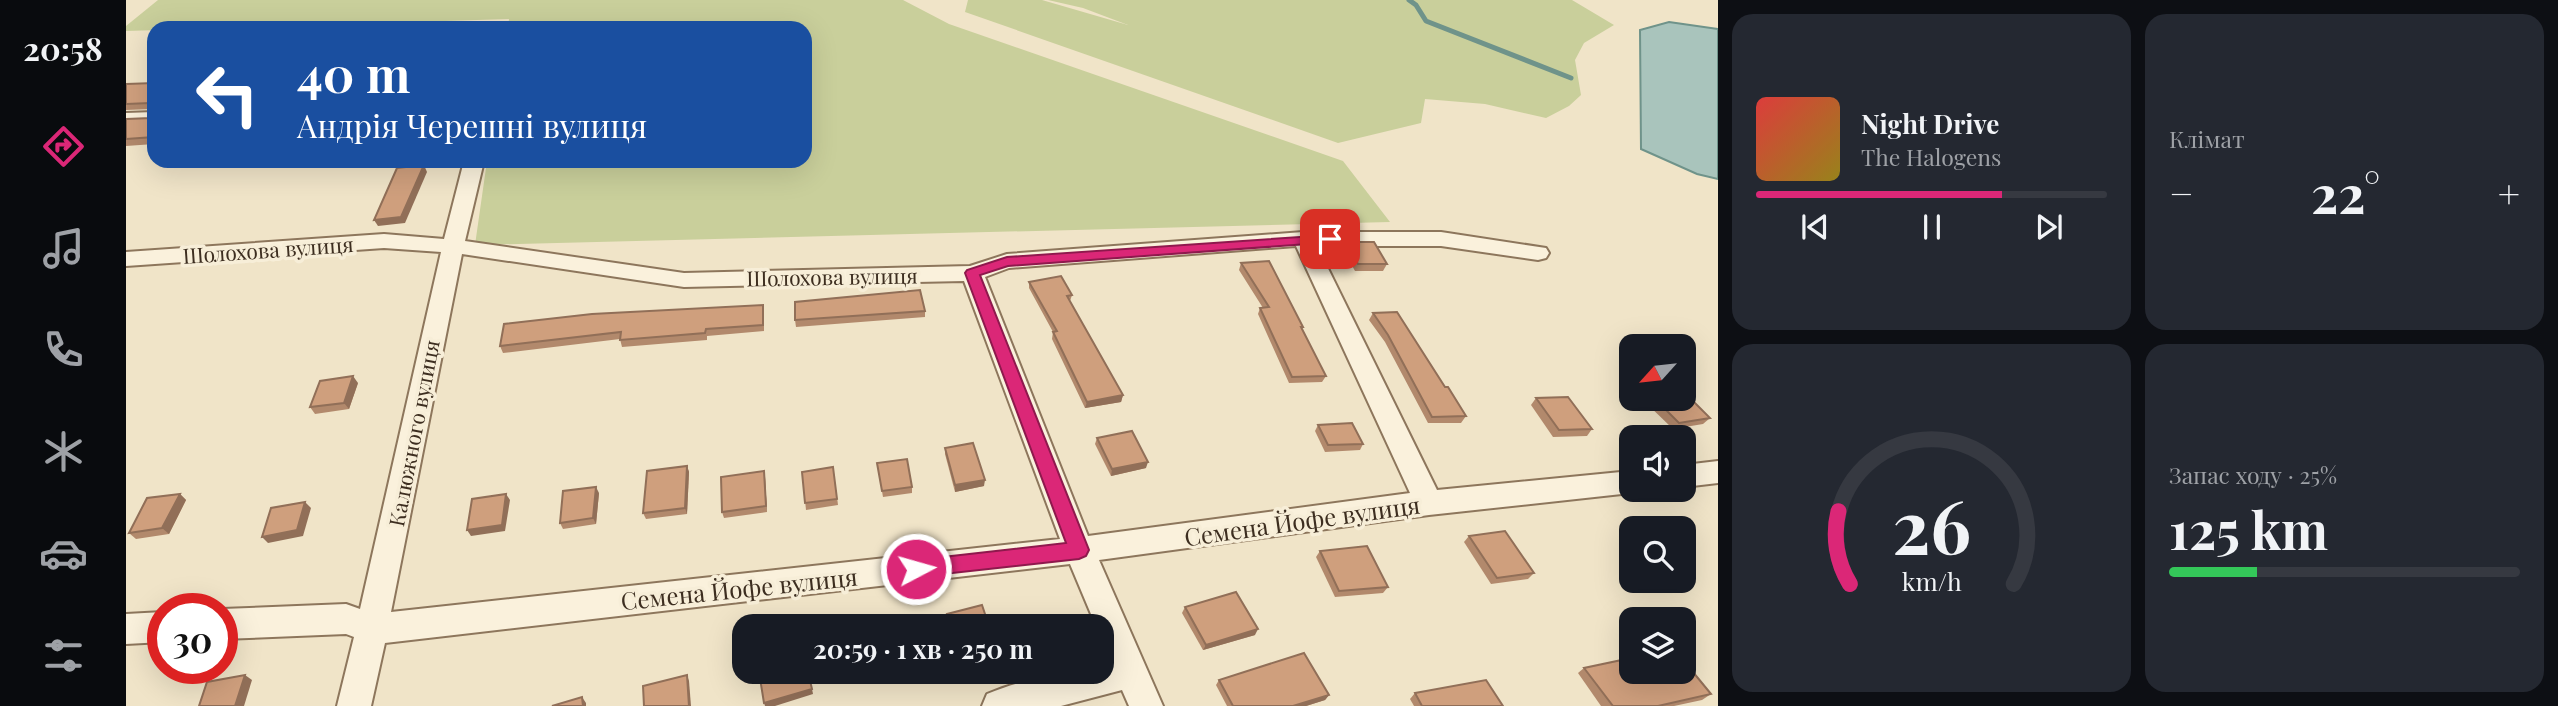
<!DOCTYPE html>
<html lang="uk">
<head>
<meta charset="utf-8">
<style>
  body { margin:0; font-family:"Playfair Display",serif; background:#242831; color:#f1f3f6; height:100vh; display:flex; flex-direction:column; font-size:26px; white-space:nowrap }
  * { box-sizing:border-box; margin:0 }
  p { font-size:23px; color:#9ea1a6 }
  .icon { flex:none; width:38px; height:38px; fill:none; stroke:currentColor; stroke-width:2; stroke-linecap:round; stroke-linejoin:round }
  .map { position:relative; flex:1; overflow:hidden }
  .side { display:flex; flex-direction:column; gap:14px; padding:14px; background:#0d0f14; width:840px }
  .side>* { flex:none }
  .top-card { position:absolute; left:21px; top:21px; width:665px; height:147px; border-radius:21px; box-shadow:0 7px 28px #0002; background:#1a4fa0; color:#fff; overflow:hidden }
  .needle { width:46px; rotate:243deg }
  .buttons { position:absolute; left:1493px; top:334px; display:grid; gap:14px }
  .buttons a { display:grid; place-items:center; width:77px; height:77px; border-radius:14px; background:#171b24; box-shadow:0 7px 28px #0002; font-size:35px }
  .speed { position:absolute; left:21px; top:593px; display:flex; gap:14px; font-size:35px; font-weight:700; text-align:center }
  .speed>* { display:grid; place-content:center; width:91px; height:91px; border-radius:50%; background:#171b24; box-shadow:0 7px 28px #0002; line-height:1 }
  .speed .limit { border:10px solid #d22; background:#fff; color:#111 }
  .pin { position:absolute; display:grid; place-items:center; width:60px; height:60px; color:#fff; margin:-30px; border-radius:14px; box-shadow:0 4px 10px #0006 }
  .me { position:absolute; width:77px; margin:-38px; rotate:84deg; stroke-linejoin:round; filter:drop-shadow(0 0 5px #0008) }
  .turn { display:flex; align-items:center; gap:24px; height:147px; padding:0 35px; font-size:32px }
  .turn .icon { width:91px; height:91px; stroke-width:2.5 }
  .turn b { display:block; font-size:49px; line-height:60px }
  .big { font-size:52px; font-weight:700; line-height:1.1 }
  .side .widget { flex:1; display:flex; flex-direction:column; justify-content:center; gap:10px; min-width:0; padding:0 24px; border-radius:21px; background:#242831 }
  .side .dial { align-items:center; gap:0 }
  .dial svg { height:182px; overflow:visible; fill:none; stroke:#363941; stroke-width:7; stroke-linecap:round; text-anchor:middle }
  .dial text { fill:#f1f3f6; stroke:none }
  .song { display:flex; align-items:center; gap:21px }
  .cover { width:84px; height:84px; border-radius:10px; background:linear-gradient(135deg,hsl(0 70% 55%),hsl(50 70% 35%)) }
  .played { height:7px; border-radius:4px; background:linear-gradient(90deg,#db2777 70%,#363941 70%) }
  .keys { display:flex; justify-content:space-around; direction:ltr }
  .heat { display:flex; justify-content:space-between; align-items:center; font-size:38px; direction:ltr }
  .charge { height:10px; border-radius:5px; background:linear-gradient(90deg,#34c759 25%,#363941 0) }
  .side .tiles { flex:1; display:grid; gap:14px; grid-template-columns:repeat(2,1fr) }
  .trip { position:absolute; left:606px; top:614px; width:382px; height:70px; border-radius:21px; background:#171b24; box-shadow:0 7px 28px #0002; font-weight:700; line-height:70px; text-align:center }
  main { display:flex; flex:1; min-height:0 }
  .menu { display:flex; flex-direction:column; width:126px; justify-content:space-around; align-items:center; background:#090b0e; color:#9ea1a6 }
  .menu .icon { width:49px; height:49px }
  .menu .current { color:#db2777 }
  .menu b { font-size:32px; color:#f1f3f6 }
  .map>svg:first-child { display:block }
  .green { fill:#c9cf9b }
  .water { fill:#a9c4bc; stroke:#6f938a; stroke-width:2 }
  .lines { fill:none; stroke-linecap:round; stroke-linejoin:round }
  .stream { stroke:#6f938a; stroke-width:5 }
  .street-casing { stroke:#8d765c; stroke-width:4 }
  .street { fill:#faf1dc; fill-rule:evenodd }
  .wall { fill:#b2896c }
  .shaded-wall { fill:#916f58 }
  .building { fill:#cf9f7d; stroke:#916f58; stroke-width:2 }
  .route { fill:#db2777; stroke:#8e194d; stroke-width:2 }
  .labels { text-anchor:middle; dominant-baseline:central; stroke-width:7; stroke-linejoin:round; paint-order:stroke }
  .street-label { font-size:21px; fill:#3d2e20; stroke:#f7eed8 }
  .near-street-label { font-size:24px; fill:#3d2e20; stroke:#f7eed8 }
</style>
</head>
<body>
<main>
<nav class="menu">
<b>20:58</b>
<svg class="icon current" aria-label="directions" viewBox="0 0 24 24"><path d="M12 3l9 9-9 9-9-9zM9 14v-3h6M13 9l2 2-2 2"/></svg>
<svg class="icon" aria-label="music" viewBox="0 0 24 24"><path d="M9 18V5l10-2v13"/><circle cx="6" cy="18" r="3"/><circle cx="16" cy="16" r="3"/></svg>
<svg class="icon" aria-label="phone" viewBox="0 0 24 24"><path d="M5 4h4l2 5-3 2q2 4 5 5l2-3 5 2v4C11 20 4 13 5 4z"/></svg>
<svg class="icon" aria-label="climate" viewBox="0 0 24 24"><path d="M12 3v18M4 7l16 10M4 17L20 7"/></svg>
<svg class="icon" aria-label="car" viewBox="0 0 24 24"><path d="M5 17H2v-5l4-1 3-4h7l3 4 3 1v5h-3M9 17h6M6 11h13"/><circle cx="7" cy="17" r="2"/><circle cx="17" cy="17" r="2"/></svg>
<svg class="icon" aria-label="filters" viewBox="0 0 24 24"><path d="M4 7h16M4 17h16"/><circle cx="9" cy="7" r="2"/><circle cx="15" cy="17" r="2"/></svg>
</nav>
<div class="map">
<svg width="1592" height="706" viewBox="0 0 1592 706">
  <rect width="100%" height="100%" fill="#f0e4c8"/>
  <g class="green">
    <path d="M32,0H777L823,24L1217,161L1264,222L349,245L361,161H679V28H382L383,19L0,31V26Z"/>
    <path d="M842,0H916L1002,25L957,8L922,0H1446L1488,25L1458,43L1449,60L1455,95L1443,106L1420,118L1359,104L1299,99L1295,123L1212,143L839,12Z"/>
  </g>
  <path class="water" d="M1543,22L1592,29V179L1571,174L1515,149L1514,30Z"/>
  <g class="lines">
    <path class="stream" d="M1283,0L1290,5L1300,21L1445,78"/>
    <g class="street-casing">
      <g id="street">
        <path d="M28,112V122L0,123V113Z"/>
        <path d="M338,161H358L339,241L558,273L844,266L881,254L1177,232H1315L1420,248L1423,253L1420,258L1412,260L1315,246H1191L1311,490L1505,471V490H1515L1505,493L1303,515L973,560L1037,706H1003L996,690L935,706H856L861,694C897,679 936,672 975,672V663L984,660L975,638V626H970L944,564L259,643L245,706H211L228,637L220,634L96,639V609L220,604L234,609L315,252L258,248L0,266V252L258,234L318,239ZM1170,246L1284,493L962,536L859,277L883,268ZM336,254L558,287L838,281L934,539L265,612Z"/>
        <path d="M1592,461V483L1558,487V465Z"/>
        <path d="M37,612V642L0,644V614Z"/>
      </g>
    </g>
    <use href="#street" class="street"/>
  </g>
  <g class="wall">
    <path d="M28,83V144L0,146V119L25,118L26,109L0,110V84Z"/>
    <path d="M1219,242L1261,264L1257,271H1229L1217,249Z"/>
    <path d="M1115,263L1177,327L1176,329L1200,376L1196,382L1163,383L1132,314L1134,308H1137L1113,270Z"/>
    <path d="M903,282L946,295L944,301L997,395L995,402L959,408L926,339L927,332L903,288Z"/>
    <path d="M799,311V317L670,327L669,320Z"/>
    <path d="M638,312V331L581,336V340L496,347L494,339L377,353L374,346Z"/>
    <path d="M1247,313L1319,387L1340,416L1335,423H1302L1259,342L1243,320Z"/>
    <path d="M232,383L223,409L189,414L184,407Z"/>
    <path d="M1410,398L1466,429L1461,436L1427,437L1405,405Z"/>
    <path d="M1516,399H1558L1584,418L1577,424L1547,429Z"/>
    <path d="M1192,425L1237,444L1234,450L1199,452L1189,431Z"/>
    <path d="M971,438L1020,468L985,476L969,444Z"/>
    <path d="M819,448L858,486L829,492L819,454Z"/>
    <path d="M751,463L786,487V493L757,497Z"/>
    <path d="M561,466L563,472L561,514L520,519L517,513Z"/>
    <path d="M707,467L712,505L680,510L676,472Z"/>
    <path d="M639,477L641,512L598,518L596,512Z"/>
    <path d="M473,493L470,524L437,529L434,523Z"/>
    <path d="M54,494L60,500L43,534L10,539L3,533Z"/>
    <path d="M1343,536L1408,573L1402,579L1365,584L1338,542Z"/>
    <path d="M1194,551L1262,587L1257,593L1209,597L1190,557Z"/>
    <path d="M1059,607L1129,635L1077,650L1056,613Z"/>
    <path d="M1458,668L1585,694L1576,700L1548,706H1475L1452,673Z"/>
    <path d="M1093,680L1203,695L1199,700L1180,706H1101L1090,685Z"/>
    <path d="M1289,693L1377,706H1288L1284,699Z"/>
  </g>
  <g class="shaded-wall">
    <path d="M298,165L301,172L279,223L252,226L248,220Z"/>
    <path d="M227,376L232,383L223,409L218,403Z"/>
    <path d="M997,395L995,402L959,408L961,402Z"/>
    <path d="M1022,462L1020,468L985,476L986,469Z"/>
    <path d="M561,466L563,472L561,514L559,508Z"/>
    <path d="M638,471L639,477L641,512L640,506Z"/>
    <path d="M859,480L858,486L829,492V485Z"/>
    <path d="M470,487L473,493L470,524L467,518Z"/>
    <path d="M54,494L60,500L43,534L36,528Z"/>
    <path d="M380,494L384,500L379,531L345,536L341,530Z"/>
    <path d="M179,502L185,508L177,536L142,543L136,537Z"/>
    <path d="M1132,629L1129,635L1077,650L1080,645Z"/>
    <path d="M757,672H775V673L732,684V678Z"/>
    <path d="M119,675L126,680L118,706H109Z"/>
    <path d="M561,675L563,681L565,706H563Z"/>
    <path d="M686,689L687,694L649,706H639L638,703Z"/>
    <path d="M1203,695L1199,700L1180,706H1167Z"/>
    <path d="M456,697L460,703V706H457Z"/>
  </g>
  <g class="building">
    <path d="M28,83V137L0,139V119L25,118L26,106L24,103L0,104V84Z"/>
    <path d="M298,165L275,217L248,220L271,168Z"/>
    <path d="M1219,242H1248L1261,264H1232Z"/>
    <path d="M1143,261L1177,327H1175L1200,376L1166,377L1134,308L1143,307L1115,263Z"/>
    <path d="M935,276L946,295L941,296L997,395L961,402L927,332L931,331L903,282Z"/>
    <path d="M794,290L799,311L669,320V302Z"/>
    <path d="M637,305V325L580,329L579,333L494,340L495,332L374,346L378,324L466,314Z"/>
    <path d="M1271,312L1319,387H1322L1340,416L1306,417L1262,335L1247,313Z"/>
    <path d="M227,376L218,403L184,407L194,381Z"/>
    <path d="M1558,392L1584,418L1553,423L1529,399H1558Z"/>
    <path d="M1442,397L1466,429L1433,430L1410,398Z"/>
    <path d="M1226,423L1237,444L1202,445L1192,425Z"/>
    <path d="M1006,431L1022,462L986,469L971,438Z"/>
    <path d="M847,443L859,480L829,485L819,448Z"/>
    <path d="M781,459L786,487L756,491L751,463Z"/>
    <path d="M561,466L559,508L517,513L521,471Z"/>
    <path d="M707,467L711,499L679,503L676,472Z"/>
    <path d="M638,471L640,506L596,512L595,477Z"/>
    <path d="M470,487L467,518L434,523L437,491Z"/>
    <path d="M54,494L36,528L3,533L21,498Z"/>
    <path d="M380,494L376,525L341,530L346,499Z"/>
    <path d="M179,502L171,530L136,537L145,508Z"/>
    <path d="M1379,531L1408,573L1371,578L1343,536Z"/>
    <path d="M1241,546L1262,587L1213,591L1194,551Z"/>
    <path d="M1110,592L1132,629L1080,645L1059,607Z"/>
    <path d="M856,605L863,626H825L821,614Z"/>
    <path d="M1178,653L1203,695L1167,706H1107L1093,680Z"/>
    <path d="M1505,658V672H1558V661L1585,694L1532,706H1487L1458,668Z"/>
    <path d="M633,672H682L686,689L638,703Z"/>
    <path d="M730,672H757L732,678Z"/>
    <path d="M119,675L109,706H73L81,682Z"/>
    <path d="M561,675L563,706H518L517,686Z"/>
    <path d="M1360,680L1377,706H1296L1289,693Z"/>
    <path d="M456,697L457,706H426Z"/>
  </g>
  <path class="route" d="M1204,235L1211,239L1209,242L882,266L854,275L963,550L960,556L953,559L790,577L783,575L780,569L783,562L790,560L940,543L839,273L841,270L881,257Z"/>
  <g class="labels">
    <g class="street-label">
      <text transform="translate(142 249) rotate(-4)">Шолохова вулиця</text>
      <text transform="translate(706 276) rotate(-1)">Шолохова вулиця</text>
      <text transform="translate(287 433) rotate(-79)">Калюжного вулиця</text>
    </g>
    <g class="near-street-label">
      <text transform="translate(1176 520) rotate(-8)">Семена Йофе вулиця</text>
      <text transform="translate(613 588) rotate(-6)">Семена Йофе вулиця</text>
    </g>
  </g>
</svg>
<div class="buttons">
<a><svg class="needle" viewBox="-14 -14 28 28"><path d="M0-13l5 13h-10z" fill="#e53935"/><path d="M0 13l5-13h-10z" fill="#9ea1a6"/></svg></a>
<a><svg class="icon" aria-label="sound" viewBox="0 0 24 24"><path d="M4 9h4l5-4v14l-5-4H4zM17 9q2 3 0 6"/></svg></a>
<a><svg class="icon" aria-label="search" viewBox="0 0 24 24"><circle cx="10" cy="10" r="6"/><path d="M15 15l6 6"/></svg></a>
<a><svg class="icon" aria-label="layers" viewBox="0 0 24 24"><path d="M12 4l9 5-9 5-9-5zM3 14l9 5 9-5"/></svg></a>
</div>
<div class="speed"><div class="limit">30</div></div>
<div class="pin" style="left:1204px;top:239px;background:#d93025"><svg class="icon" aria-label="arrive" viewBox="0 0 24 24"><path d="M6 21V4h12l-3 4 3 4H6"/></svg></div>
<svg class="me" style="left:790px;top:569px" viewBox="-20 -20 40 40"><circle r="17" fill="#db2777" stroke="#fff" stroke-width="3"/><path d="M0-11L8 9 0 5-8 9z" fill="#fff"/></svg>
<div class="trip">20:59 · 1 хв · 250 m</div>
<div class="top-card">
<div class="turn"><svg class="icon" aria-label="left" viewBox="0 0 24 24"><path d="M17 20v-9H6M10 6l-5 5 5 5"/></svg><div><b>40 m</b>Андрія Черешні вулиця</div></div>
</div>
</div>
<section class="side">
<div class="tiles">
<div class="widget">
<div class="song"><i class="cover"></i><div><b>Night Drive</b><p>The Halogens</p></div></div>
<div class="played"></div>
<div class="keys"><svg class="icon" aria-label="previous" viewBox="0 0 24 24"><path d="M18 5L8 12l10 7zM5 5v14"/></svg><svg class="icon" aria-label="pause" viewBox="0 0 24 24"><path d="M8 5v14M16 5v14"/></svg><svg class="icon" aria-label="next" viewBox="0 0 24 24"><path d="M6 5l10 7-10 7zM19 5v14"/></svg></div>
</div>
<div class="widget"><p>Клімат</p>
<div class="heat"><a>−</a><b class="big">22°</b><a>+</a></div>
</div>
<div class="widget dial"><svg viewBox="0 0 100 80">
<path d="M14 69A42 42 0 1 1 86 69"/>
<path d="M14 69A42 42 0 0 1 9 37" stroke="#db2777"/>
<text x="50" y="56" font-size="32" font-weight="700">26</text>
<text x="50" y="72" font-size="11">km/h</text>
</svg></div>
<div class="widget"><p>Запас ходу · 25%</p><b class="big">125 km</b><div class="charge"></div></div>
</div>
</section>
</main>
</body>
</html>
